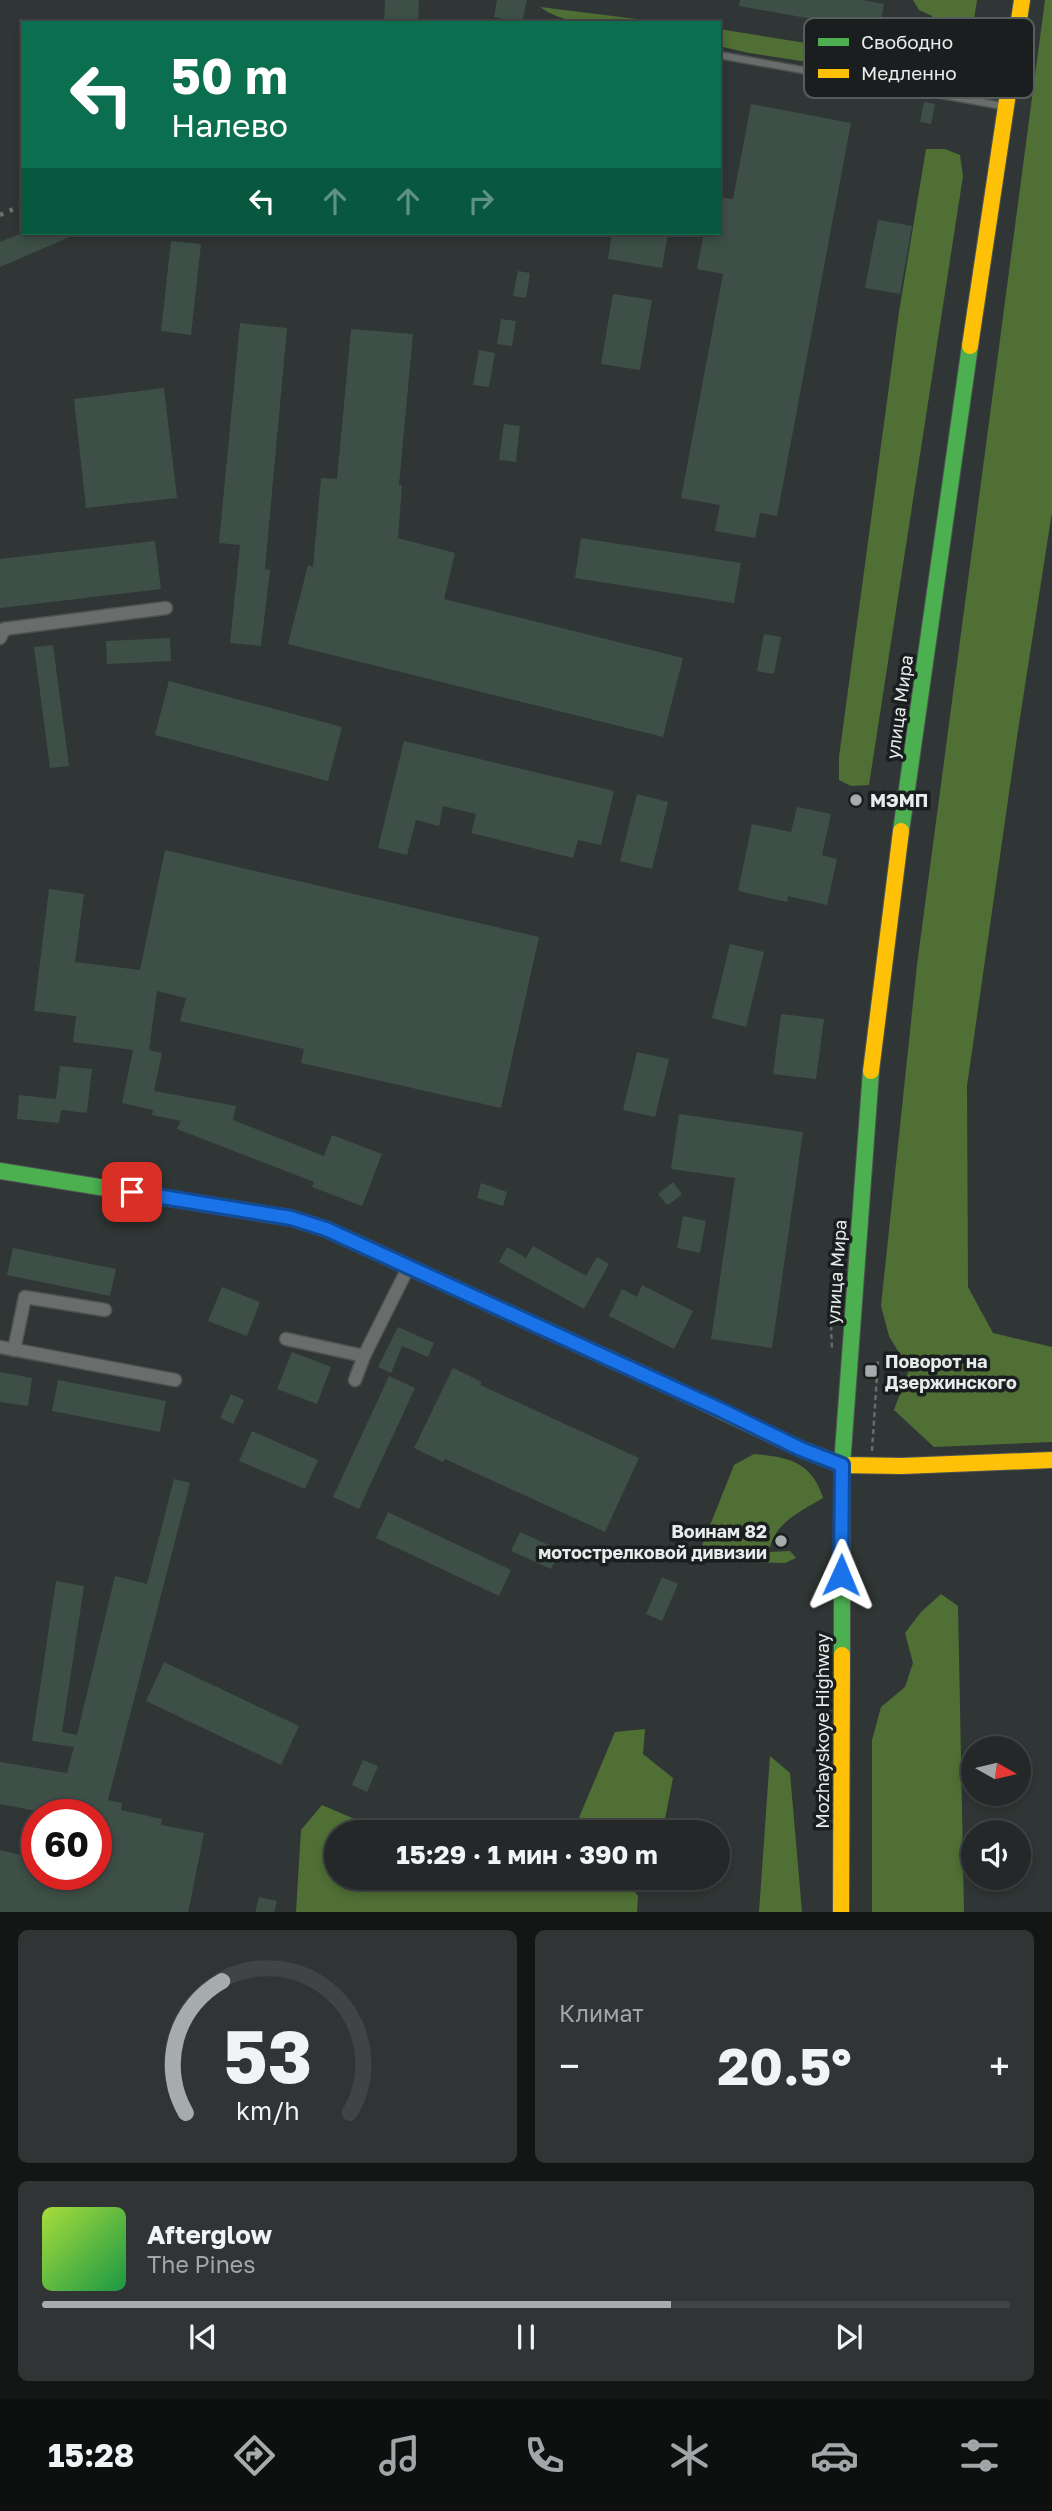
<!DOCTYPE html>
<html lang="ru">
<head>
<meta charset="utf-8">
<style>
  body { margin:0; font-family:"Golos Text",sans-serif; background:#303434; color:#f1f3f6; height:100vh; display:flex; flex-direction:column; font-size:26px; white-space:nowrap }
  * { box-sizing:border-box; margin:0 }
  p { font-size:23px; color:#a3a6a8 }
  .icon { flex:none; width:38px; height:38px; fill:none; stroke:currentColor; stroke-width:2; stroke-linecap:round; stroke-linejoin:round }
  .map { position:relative; height:1912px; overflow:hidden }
  .details { display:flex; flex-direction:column; gap:18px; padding:18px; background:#141616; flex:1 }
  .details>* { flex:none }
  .banner { position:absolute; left:21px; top:21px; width:700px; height:214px; border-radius:0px; box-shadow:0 4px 10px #0003,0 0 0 2px #414445; background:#0b6e4f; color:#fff; overflow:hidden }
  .needle { width:46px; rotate:98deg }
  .buttons { position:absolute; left:961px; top:1736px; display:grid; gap:14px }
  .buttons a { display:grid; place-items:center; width:70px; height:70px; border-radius:50%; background:#242828; box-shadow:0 4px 10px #0003,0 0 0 2px #414445; font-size:35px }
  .speed { position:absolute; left:21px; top:1799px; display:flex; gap:14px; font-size:35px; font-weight:700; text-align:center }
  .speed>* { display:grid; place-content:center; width:91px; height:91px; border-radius:50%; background:#242828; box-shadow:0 4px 10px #0003,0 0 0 2px #414445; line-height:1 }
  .speed .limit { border:10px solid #d22; background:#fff; color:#111 }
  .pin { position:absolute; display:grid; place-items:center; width:60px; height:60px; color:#fff; margin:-30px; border-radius:14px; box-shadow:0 4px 10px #0006 }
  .me { position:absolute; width:77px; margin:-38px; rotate:1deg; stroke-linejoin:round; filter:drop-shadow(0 0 5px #0008) }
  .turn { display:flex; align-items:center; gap:24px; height:147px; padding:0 35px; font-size:32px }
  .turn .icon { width:91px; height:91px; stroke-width:2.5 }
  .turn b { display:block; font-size:49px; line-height:60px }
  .lanes { display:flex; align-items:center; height:66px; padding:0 35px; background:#0003; justify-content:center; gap:35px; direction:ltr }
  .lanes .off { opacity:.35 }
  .big { font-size:52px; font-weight:700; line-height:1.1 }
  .details .tile { flex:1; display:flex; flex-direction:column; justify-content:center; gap:10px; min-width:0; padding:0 24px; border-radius:10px; background:#303434 }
  .details .dial { align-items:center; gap:0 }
  .dial svg { height:182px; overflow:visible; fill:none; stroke:#414445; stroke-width:7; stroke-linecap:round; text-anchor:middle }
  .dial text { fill:#f1f3f6; stroke:none }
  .song { display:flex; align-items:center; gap:21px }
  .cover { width:84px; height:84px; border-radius:10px; background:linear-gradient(135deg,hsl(80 70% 55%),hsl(140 70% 35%)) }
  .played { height:7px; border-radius:4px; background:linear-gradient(90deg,#a6acab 65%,#414445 65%) }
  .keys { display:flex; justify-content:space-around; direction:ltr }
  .heat { display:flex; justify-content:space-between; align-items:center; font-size:38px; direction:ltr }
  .details .tiles { flex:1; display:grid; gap:18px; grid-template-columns:1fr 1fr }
  .tile:last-child { grid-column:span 2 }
  .trip { position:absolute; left:324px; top:1820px; width:406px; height:70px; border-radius:35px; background:#242828; box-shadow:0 4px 10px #0003,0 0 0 2px #414445; font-weight:700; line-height:70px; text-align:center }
  .menu { display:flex; height:112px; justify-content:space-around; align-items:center; background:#0e1010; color:#a3a6a8 }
  .menu .icon { width:49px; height:49px }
  .menu .on { color:#a6acab }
  .menu b { font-size:32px; color:#f1f3f6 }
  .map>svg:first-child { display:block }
  .forest { fill:#4f6f35 }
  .building { fill:#3d4f47 }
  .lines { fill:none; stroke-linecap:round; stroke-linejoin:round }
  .lane-casing { stroke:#4e5352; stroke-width:9 }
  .street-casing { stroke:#4e5352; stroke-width:15 }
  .fast-casing { stroke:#4e5352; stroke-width:18 }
  .slow-casing { stroke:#4e5352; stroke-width:18 }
  .path { stroke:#666b6a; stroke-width:2.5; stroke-dasharray:5 3.5; stroke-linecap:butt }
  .lane { stroke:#696d6c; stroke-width:6 }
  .street { stroke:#696d6c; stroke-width:12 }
  .fast { stroke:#4caf50; stroke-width:16 }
  .slow { stroke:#ffc107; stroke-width:16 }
  .rail { stroke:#6c7170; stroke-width:4.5; stroke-dasharray:3.5 7; stroke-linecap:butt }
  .route-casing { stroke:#114b97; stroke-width:18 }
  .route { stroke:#1a73e8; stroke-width:12 }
  .poi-dot { fill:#a6acab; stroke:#1a1e1e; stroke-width:2.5 }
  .labels { text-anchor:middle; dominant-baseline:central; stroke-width:7; stroke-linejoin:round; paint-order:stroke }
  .street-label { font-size:18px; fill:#e6eceb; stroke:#1a1e1e }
  .poi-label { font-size:18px; font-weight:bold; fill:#e6eceb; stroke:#1a1e1e; text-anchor:start }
  .key { fill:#1a1e1e; stroke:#575c5c; stroke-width:2 }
  .key-label { font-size:19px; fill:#e6eceb }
</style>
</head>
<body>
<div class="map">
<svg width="1052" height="1913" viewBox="0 0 1052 1913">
  <rect width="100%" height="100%" fill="#303635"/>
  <g class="forest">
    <path d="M913,0H977L966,71L939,82L749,53L719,46V29L924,62L932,45V16L919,10Z"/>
    <path d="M1045,0H1052V512L1017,737L967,1086L968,1287L993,1333L1052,1347V1442L934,1447L894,1410L909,1370L889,1336L881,1306L917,965Z"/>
    <path d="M540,7L669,23C628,23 575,32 540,7Z"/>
    <path d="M926,149H945L960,155L963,176L869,785L851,786L839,780V757L899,312Z"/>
    <path d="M754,1454C789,1457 812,1462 823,1498C799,1512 773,1524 769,1552L790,1551L796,1558L785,1563L710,1561L697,1558L734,1465Z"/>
    <path d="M941,1594L958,1606L964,1912H872V1740L881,1707L905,1687L913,1663L905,1633L921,1612Z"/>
    <path d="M645,1729L643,1754L673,1778L665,1819L641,1832H573L615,1732Z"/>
    <path d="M770,1756L790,1773L802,1912H759Z"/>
    <path d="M322,1805L385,1832H336V1878H490L501,1882L550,1887L554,1878H625L638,1896L637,1912H296L301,1830Z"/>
  </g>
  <g class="building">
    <path d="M385,0H419L418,23H384Z"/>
    <path d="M497,0H527L522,23L494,17Z"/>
    <path d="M740,0H862L884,4L879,31L739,6Z"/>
    <path d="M924,102L935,104L931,124L920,122Z"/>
    <path d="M751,104L851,123L777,516L760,513L755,538L715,531L720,505L681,498L723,274L697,269L704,233H719V197L733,199Z"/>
    <path d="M878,220L912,226L900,294L865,288Z"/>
    <path d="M22,233H79L0,267V242Z"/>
    <path d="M612,233H668L662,268L608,259Z"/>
    <path d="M171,241L201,244L191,335L161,331Z"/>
    <path d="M518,271L530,273L526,298L513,296Z"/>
    <path d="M613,294L652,300L640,370L601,364Z"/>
    <path d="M501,319L516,321L512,346L497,344Z"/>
    <path d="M240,323L287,328L265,569L270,570L261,646L230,643L240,545L219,543Z"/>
    <path d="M351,329L413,334L399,485H402L398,538L455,553L444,599L683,658L663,737L288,644L308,565L313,567L321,478L337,479Z"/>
    <path d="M479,350L495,353L489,387L473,385Z"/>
    <path d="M164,388L177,498L86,508L74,399Z"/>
    <path d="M504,424L520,426L516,462L499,460Z"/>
    <path d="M581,538L741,563L734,603L575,578Z"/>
    <path d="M155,541L161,589L0,608V559Z"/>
    <path d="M764,634L781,637L774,674L757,671Z"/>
    <path d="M170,638L171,661L107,664L106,641Z"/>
    <path d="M53,645L69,766L50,768L34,647Z"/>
    <path d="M169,681L342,727L328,781L155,735Z"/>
    <path d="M404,741L614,791L601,845L578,840L573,858L471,833L476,814L443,806L439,826L416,820L407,855L378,848Z"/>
    <path d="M637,794L668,802L652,869L620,861Z"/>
    <path d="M797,807L831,814L822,855L837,859L827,905L788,896L787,902L738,891L752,824L791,832Z"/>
    <path d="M165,850L539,937L501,1108L301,1063L304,1049L180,1021L186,998L157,991L149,1050L162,1053L154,1091L236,1106L233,1120L324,1156L332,1135L382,1154L362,1206L312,1187L314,1182L177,1129L181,1121L152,1115L153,1110L122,1103L133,1050L73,1042L76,1016L34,1011L49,889L84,894L75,962L140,970Z"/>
    <path d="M730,944L764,952L746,1027L712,1018Z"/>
    <path d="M781,1014L824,1019L816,1079L773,1074Z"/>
    <path d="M637,1052L669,1059L655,1117L623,1110Z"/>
    <path d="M60,1066L92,1069L87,1113L61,1110L59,1123L17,1119L19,1095L56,1099Z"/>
    <path d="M679,1114L803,1132L772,1348L711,1339L735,1178L671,1169Z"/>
    <path d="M673,1182L682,1194L670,1204H666L658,1194Z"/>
    <path d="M481,1183L507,1192L503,1206L477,1198Z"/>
    <path d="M683,1216L706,1221L700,1253L677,1248Z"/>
    <path d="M533,1246L586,1276L597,1257L609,1264L584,1309L499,1262L507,1247L526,1258Z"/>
    <path d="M13,1248L116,1269L110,1296L7,1275Z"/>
    <path d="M642,1285L693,1311L674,1349L609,1316L622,1289L637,1297Z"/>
    <path d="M222,1287L260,1302L247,1336L208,1321Z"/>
    <path d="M398,1327L434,1343L428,1357L402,1346L391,1373L378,1367Z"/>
    <path d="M292,1352L331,1367L317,1404L277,1389Z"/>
    <path d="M453,1368L482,1382L480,1385L639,1458L605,1532L445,1459L443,1462L414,1448Z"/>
    <path d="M0,1372L32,1378L28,1406L0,1402Z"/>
    <path d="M389,1376L415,1388L359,1509L333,1497Z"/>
    <path d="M58,1380L166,1401L160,1432L52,1411Z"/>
    <path d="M231,1394L244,1400L233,1424L220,1418Z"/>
    <path d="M252,1431L318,1460L305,1489L239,1461Z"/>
    <path d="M174,1479L190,1483L108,1800L122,1803L121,1810L162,1819L161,1825L204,1833L188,1913H0V1850L37,1859V1874H96V1815H57L0,1804V1762L67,1773L74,1747L32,1741L56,1581L84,1586L62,1732L77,1735L115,1576L147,1584Z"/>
    <path d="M388,1512L511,1570L499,1596L376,1538Z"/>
    <path d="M520,1532L560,1550L551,1569L511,1551Z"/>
    <path d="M662,1577L678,1584L662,1621L646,1614Z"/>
    <path d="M164,1662L299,1726L281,1765L146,1701Z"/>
    <path d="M363,1760L378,1766L367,1792L352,1785Z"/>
    <path d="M259,1897L277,1901L274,1913H255Z"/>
  </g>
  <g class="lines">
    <g class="lane-casing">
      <path id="lane" d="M719,55L1003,106"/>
    </g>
    <g class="street-casing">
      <g id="street">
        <path d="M0,638L4,629L166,608"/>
        <path d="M286,1339L364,1356"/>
        <path d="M0,1347L175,1380"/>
        <path d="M14,1350L25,1297L105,1310"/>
        <path d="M355,1380L364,1356L409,1266"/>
      </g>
    </g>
    <g class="fast-casing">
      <g id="fast">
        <path d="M901,831L970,346"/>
        <path d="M0,1171L291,1218L326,1229L673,1388"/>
        <path d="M842,1655V1465L871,1071"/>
      </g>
    </g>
    <g class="slow-casing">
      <g id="slow">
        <path d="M970,346L1022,0"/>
        <path d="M871,1071L901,831"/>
        <path d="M673,1388L801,1449L842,1465L902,1466L1052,1460"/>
        <path d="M841,1913L842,1655"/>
      </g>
    </g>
    <g class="path">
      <path d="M830,1300L832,1350"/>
      <path d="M872,1451L878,1360"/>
    </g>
    <use href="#lane" class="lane"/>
    <use href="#street" class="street"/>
    <use href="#fast" class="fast"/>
    <use href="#slow" class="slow"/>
    <path class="rail" d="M0,215L23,205"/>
  </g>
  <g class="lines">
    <g class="route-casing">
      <path id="route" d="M132,1192L291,1218L326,1229L721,1410L801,1449L842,1465L841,1575"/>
    </g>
    <use href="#route" class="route"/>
  </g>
  <g class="poi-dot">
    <circle cx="856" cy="800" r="7"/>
    <rect x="864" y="1364" width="14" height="14" rx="3.5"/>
    <circle cx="781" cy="1541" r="7"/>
  </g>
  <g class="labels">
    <g class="street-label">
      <text transform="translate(899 707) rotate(-82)">улица Мира</text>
      <text transform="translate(836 1272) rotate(-86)">улица Мира</text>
      <text transform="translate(822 1731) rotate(-90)">Mozhayskoye Highway</text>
    </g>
    <g class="poi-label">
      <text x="870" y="800">МЭМП</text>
      <text x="885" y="1361">Поворот на<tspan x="885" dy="21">Дзержинского</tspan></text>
      <text x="767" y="1531" text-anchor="end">Воинам 82<tspan x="767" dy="21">мотострелковой дивизии</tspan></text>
    </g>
  </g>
  <rect x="804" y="18" width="230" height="80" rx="10" class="key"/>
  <rect x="818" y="38" width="31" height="8" fill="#4caf50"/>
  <rect x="818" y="69" width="31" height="9" fill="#ffc107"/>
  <g class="key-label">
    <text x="861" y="49">Свободно</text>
    <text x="861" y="80">Медленно</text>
  </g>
</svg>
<div class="buttons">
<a><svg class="needle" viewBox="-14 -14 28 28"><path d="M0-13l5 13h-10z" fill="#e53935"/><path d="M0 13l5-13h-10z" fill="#a3a6a8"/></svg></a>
<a><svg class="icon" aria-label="sound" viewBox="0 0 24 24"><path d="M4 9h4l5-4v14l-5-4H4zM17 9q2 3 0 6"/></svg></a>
</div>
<div class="speed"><div class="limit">60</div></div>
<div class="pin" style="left:132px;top:1192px;background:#d93025"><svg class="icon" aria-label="arrive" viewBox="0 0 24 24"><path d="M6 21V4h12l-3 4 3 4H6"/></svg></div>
<svg class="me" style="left:841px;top:1575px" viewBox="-20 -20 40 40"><path d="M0-17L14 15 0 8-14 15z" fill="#1a73e8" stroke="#fff" stroke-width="4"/></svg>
<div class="trip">15:29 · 1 мин · 390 m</div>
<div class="banner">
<div class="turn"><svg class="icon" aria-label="left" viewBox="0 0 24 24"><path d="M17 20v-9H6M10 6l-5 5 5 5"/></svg><div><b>50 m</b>Налево</div></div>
<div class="lanes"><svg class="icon" aria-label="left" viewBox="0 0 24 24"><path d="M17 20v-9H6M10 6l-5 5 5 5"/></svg><svg class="icon off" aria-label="ahead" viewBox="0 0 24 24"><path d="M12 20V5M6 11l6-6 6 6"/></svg><svg class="icon off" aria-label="ahead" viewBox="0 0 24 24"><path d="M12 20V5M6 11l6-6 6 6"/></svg><svg class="icon off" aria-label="right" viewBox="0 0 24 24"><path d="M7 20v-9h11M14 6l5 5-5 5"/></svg></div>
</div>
</div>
<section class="details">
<div class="tiles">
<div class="tile dial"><svg viewBox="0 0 100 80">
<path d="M14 69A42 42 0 1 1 86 69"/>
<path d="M14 69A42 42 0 0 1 30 11" stroke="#a6acab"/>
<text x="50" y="56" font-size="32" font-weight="700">53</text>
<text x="50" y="72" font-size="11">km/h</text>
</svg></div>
<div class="tile"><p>Климат</p>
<div class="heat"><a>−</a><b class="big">20.5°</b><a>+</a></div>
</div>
<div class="tile">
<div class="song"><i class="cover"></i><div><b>Afterglow</b><p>The Pines</p></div></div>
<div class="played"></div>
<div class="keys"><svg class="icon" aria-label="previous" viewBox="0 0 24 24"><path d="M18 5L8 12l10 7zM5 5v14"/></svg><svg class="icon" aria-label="pause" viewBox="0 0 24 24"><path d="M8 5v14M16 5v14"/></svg><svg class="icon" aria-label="next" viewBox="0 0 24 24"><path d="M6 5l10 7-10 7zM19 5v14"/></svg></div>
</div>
</div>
</section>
<nav class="menu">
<b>15:28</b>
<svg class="icon on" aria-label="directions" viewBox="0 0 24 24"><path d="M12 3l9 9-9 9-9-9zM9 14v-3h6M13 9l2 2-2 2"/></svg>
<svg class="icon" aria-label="music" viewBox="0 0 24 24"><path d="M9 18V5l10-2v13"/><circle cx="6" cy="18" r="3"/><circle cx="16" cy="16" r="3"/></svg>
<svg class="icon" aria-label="phone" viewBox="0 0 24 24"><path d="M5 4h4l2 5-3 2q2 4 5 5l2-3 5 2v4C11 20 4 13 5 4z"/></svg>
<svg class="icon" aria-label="climate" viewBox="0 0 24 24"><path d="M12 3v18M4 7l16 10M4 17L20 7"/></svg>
<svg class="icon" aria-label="car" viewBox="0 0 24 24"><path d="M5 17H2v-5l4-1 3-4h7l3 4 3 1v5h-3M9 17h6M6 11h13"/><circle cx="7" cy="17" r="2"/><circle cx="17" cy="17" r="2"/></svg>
<svg class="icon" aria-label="filters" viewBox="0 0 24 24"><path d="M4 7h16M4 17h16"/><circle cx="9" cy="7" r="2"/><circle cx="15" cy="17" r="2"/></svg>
</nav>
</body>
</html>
